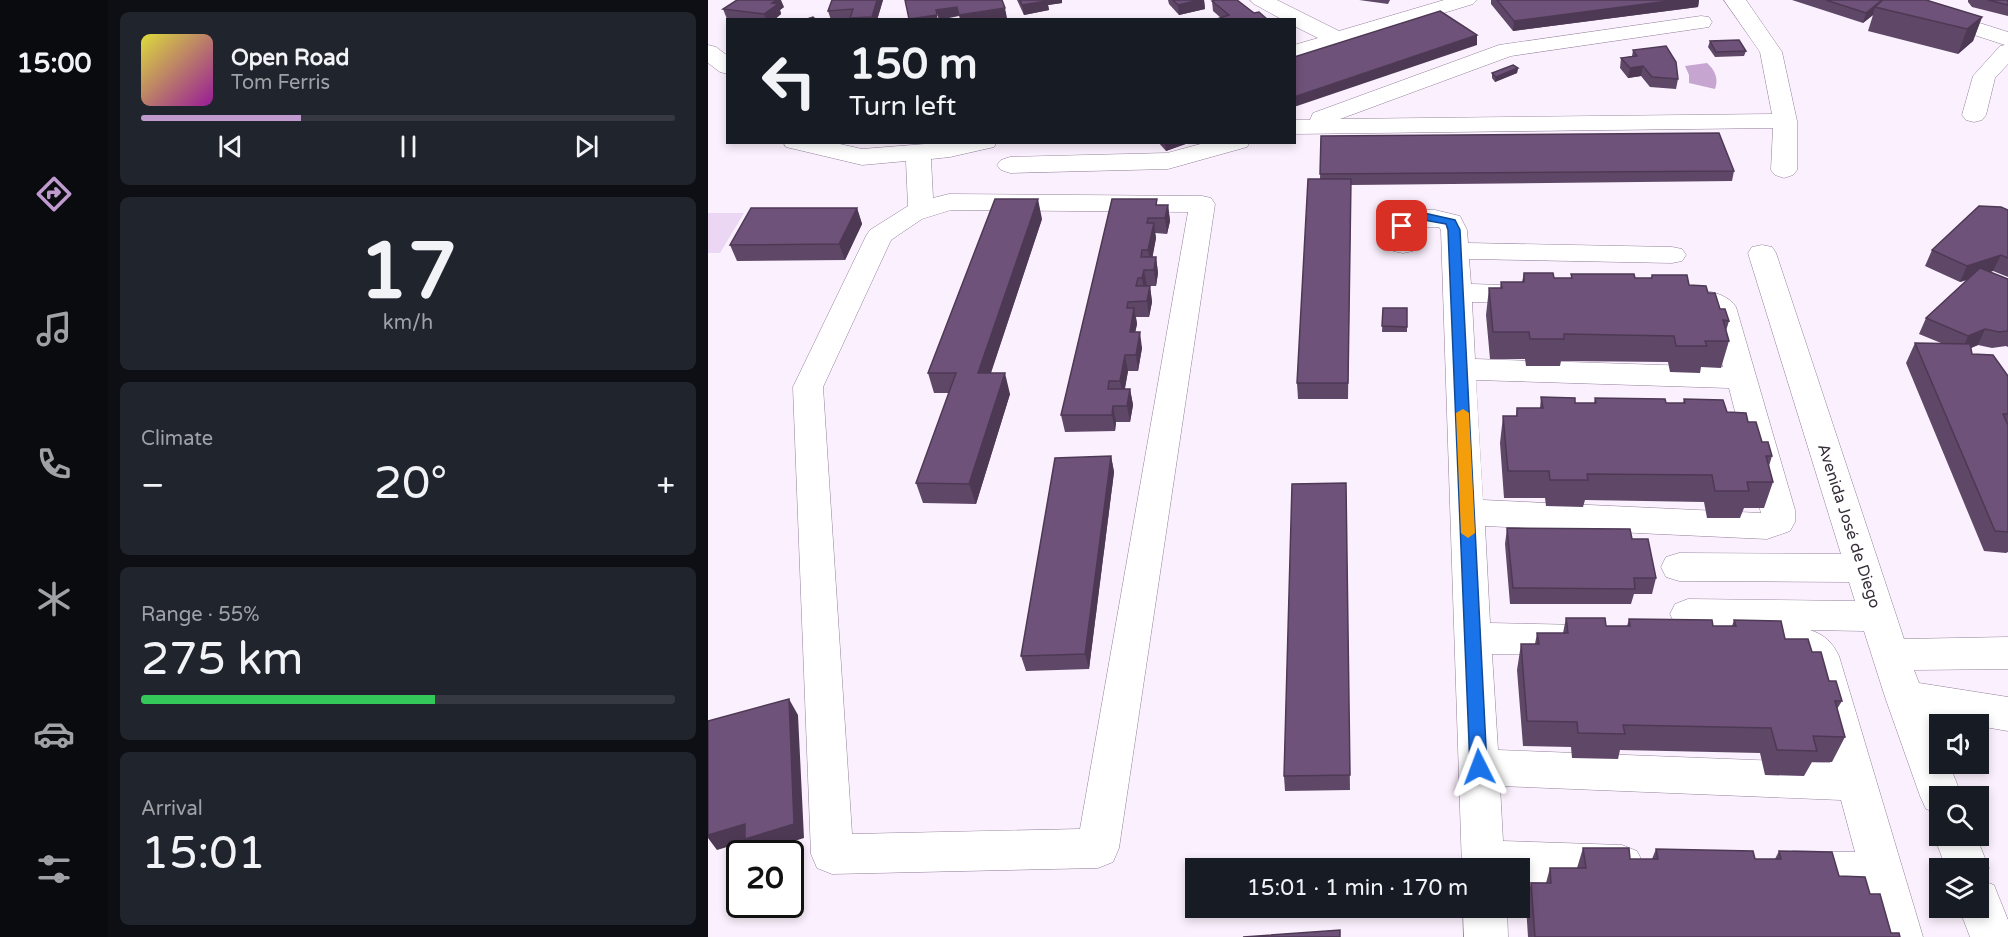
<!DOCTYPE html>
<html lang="en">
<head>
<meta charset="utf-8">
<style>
  body { margin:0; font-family:"Varela Round",sans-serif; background:#20242c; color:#f1f3f6; height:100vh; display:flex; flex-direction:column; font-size:22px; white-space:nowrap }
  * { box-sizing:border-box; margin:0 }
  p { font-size:20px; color:#9ea1a6 }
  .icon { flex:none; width:33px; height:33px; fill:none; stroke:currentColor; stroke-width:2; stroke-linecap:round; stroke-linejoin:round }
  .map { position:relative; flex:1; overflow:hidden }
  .panel { display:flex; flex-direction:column; gap:12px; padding:12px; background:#0d0f14; width:600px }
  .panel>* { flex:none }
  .top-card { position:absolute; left:18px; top:18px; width:570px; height:126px; border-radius:0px; box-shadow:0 3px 9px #0003; background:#171b24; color:#f1f3f6; overflow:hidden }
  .fabs { position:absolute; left:1221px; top:714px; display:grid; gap:12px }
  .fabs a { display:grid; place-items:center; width:60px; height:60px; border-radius:0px; background:#171b24; box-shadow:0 3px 9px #0003; font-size:30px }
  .speed { position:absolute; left:18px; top:840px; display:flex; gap:12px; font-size:30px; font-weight:700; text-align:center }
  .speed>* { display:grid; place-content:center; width:78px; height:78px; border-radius:50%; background:#171b24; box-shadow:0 3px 9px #0003; line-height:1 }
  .speed .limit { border:3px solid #111; border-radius:9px; background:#fff; color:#111 }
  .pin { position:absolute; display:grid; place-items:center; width:51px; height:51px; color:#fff; margin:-26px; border-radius:12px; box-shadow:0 3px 9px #0006 }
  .me { position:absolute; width:66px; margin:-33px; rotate:357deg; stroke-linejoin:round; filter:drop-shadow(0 0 4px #0008) }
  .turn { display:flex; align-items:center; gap:21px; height:126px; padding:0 24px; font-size:27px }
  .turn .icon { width:78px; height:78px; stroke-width:2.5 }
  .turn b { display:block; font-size:42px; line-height:51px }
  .big { font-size:45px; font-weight:600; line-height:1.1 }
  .panel .widget { flex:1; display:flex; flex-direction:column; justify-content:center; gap:9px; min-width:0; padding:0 21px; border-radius:9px; background:#20242c }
  .panel .dial { align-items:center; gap:0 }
  .dial b { font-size:78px; line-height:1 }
  .song { display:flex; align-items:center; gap:18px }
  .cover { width:72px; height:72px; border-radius:9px; background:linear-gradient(135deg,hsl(60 70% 55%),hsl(300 70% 35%)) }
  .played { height:6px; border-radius:3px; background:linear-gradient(90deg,#c09ace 30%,#363941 30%) }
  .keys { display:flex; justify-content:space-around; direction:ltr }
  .heat { display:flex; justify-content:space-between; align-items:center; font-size:33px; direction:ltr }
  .charge { height:9px; border-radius:4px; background:linear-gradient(90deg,#34c759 55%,#363941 0) }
  .trip { position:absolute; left:477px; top:858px; width:345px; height:60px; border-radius:0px; background:#171b24; box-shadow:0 3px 9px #0003; font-weight:600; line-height:60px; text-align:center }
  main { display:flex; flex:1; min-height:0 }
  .tab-bar { display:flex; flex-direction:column; width:108px; justify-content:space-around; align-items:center; background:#090b0e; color:#9ea1a6 }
  .tab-bar .icon { width:42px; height:42px }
  .tab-bar .on { color:#c09ace }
  .tab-bar b { font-size:27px; color:#f1f3f6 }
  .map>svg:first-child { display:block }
  .green { fill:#ebd6f3 }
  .forest { fill:#c6a5d1 }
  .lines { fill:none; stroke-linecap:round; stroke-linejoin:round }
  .minor-casing { stroke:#937f9b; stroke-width:1 }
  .minor { fill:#fff; fill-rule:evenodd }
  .wall { fill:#5f4768 }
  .shaded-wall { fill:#4e3955 }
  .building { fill:#6f5279; stroke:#4e3955; stroke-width:1.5 }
  .route { fill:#1a73e8; stroke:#114b97; stroke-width:1.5 }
  .slow { fill:#f59e0b }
  .labels { text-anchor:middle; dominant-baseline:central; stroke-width:6; stroke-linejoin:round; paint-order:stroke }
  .street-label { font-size:16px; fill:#362e39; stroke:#fff }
</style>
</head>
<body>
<main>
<nav class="tab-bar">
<b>15:00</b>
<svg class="icon on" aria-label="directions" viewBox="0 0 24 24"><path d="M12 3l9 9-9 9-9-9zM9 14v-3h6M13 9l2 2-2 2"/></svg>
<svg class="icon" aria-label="music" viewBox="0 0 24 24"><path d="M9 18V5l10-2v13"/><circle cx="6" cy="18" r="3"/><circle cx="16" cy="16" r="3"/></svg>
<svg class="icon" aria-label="phone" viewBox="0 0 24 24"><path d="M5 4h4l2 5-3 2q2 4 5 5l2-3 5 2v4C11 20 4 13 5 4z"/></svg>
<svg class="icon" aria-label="climate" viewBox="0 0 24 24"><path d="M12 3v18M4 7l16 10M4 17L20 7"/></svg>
<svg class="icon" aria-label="car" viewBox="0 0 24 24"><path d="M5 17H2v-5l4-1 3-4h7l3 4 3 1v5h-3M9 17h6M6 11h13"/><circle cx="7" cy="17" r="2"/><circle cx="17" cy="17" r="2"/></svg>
<svg class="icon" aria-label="filters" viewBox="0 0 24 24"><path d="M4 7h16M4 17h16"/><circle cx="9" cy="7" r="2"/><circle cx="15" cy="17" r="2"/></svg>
</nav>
<section class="panel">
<div class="widget">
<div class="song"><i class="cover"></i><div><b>Open Road</b><p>Tom Ferris</p></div></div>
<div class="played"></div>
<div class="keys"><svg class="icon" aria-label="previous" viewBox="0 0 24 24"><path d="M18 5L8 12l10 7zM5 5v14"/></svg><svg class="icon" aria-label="pause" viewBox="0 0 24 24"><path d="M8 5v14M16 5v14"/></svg><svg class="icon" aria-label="next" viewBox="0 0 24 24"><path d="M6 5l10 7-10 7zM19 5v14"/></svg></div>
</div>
<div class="widget dial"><b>17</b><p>km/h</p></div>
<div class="widget"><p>Climate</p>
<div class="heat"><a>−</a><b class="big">20°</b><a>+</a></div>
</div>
<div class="widget"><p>Range · 55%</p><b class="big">275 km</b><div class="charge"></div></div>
<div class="widget"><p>Arrival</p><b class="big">15:01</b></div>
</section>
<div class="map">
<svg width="1300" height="937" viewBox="0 0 1300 937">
  <rect width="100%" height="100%" fill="#fbf1fe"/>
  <path class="green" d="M0,213H36L12,253H0Z"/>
  <path class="forest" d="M999,63C1007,70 1011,79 1007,89L981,83V75L977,66Z"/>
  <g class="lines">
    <g class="minor-casing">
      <g id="minor">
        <path d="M542,0H569L631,31L736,0H769L765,4L586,59V45L610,38L586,26V20H575L546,4Z"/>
        <path d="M1016,0H1038L1074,52L1089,121V170L1085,175L1076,178L1067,175L1063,170L1065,128L586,134V120H602L605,113L791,45L993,16L1001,17L1004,22L1001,27L803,56L632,119L1064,114L1052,52Z"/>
        <path d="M1167,0H1199L1300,32V64L1287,78L1278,115L1274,120L1266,122L1258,120L1254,115L1265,76L1292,46L1297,45L1171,4Z"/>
        <path d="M0,45L8,47L20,56V74L12,72L0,63Z"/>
        <path d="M75,142H123L154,149L242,142H289L286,147L242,157L223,159L225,198L241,194L494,196L503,198L507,204L411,848L405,862L390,868L124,874L109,868L103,854L85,387L158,236L162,230L200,206L198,161L154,165L78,147ZM243,210L480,212L372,829L144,834L115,387L183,240L214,219Z"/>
        <path d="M500,142H542L539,147L460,169L302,173L293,170L289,165L293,160L302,157L459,153Z"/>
        <path d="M711,210H727L752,216L759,230L760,243L964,247L974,249L978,255L974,261L964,263L761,259L763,284L826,286L836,289L840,295L836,301L826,304L764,302L767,359L1015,367L1001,312L957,306L953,300L957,294C978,288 1015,287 1028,307L1087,510V522L1082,531L1059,539L777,526L782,623L873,625L886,629L892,640L886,651L873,655L784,654L790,750L1122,763L1095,663L1092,660L1056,659L1043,655L1037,644L1043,633L1054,629H980L967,624L962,614L967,604L980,599L1147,601L1141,582L971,581L958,577L953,567L958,557L971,553L1133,554L1040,253L1044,247L1054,245L1064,247L1068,253L1196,639L1300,637V669L1206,670L1211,683L1300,697V731L1224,718L1232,739V764H1241L1254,796H1232V814L1218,809L1212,796L1177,697L1156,631L1102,630C1117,635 1124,642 1131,656L1215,937H1171L1158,893L1085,891L1070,885L1063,871L1070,857L1085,851L1147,852L1133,800L792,786L795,841L914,845L929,851L936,865L929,879L914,885L812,882V868H754L733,230L731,227H709V245L705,251L695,253L685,251C678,240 678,222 691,214C696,211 705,211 711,210ZM768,380L1021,388L1053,513L775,500Z"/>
        <path d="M1232,823V836H1268L1281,868L1275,881L1286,885L1300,920V937H1262L1251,908H1270V868H1238L1226,836Z"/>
        <path d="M755,908H799L800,937H756Z"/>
      </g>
    </g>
    <use href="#minor" class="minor"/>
  </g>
  <g class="wall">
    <path d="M175,0L169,20H123L120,11Z"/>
    <path d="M309,0H355H354V3L340,5L341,10L316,15Z"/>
    <path d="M460,0H496L497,9L471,15L461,4Z"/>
    <path d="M651,0H682L680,4Z"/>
    <path d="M783,0H991L990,7L805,31L783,4Z"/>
    <path d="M1084,0H1173L1274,17L1265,41L1250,54L1160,31L1165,15L1155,23Z"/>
    <path d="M1260,0H1300V16L1264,7L1260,2Z"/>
    <path d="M504,1L546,13L513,18L505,11Z"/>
    <path d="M76,7L72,10L73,14L66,20L19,19L15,9Z"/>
    <path d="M1002,41L1038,51L1036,56L1007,57L1000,47Z"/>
    <path d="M925,50L970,79L968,89L942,87L933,76L920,78L912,68L913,58L924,56Z"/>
    <path d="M810,68L809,73L787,82L784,78V73Z"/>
    <path d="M613,136L1026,171L1024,181L643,185L640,399H590L589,383L612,179Z"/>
    <path d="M450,142H483L458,151Z"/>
    <path d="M404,199L450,205H460L462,221L459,234L447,233L448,238L444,257H448L450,273L448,286H439H442L444,302L441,317H428L429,324L427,332L434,348L430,371H420L417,389H422L425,405L422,422H408L407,431L357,432L353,415Z"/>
    <path d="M149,208L154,224L137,260L29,261L22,245Z"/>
    <path d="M1300,210V277L1285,271L1282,272L1300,279V347L1298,346L1284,348L1270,345L1263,348L1264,354L1300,376V552L1298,553L1276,551L1198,363L1207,343H1233L1211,334L1218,318L1259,280L1252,282L1217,266L1224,250Z"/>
    <path d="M334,219L283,373L302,394L268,504L215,503L208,483L241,393H226L220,373Z"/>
    <path d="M816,273L846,278H863V274L927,278H943L944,275L981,285L1000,293L1021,321L1018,331L1021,341L1013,368L993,367L992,373L962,372L960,362L853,361L852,366H818L817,359H782L778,315L781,288H792L793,282H814Z"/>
    <path d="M675,308H699V332H674Z"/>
    <path d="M833,397L867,403H886L887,398L958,403H975L976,399L1019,412L1040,422L1064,456L1061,466L1065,482L1056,508H1036L1032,518H999L996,502L877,500L875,507L838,506L837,498H796L792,443L795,416H808L809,408H832Z"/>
    <path d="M403,456L406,472L381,669L318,671L313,656Z"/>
    <path d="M638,483L642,790L577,791L576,776Z"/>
    <path d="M799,528L924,539L948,578L944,594H926L923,604H802L797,544Z"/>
    <path d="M858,618L898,626H919L921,619L1005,626H1024L1026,620L1077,639L1104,652L1134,701L1129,709L1137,737L1124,762H1104L1096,776L1057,775L1052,753L912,750L910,759L864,758L863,747L815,746L809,670L813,644H827L829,633H855Z"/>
    <path d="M875,848L922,859H944L948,849L1047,859H1067L1071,851L1131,876L1162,894L1183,933L1192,937H820L818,906L823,883H838L842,868H869Z"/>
  </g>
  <g class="shaded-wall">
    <path d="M69,0H73L76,7L72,10L73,14L66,20H58L56,14L64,3Z"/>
    <path d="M169,0H175L169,20H165L164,17Z"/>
    <path d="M337,0H355H354V3L340,5L341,10L316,15L314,5Z"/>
    <path d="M491,0H496L497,9L471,15L470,5Z"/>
    <path d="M968,0H991L990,7L805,31L806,21Z"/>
    <path d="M1174,0L1167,7L1165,15L1155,23L1158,13Z"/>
    <path d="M249,7L251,16L231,20L228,10Z"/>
    <path d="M297,8L299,18L288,20H252L251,15Z"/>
    <path d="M229,15L230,20L201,19Z"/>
    <path d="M1274,17L1265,41L1250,54L1259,29Z"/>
    <path d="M769,35V45L586,107V97Z"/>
    <path d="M935,66L933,76L920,78L922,68Z"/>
    <path d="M810,68L809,73L787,82L788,77Z"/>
    <path d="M457,142H483L458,151Z"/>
    <path d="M330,199L334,219L276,393L270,373Z"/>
    <path d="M460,205L462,221L459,234L457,218Z"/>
    <path d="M149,208L154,224L137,260L131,244Z"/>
    <path d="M446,223L448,238L443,266L440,250Z"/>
    <path d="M1293,255L1285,271L1252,282L1259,266Z"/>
    <path d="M448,257L450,273L448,286L446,270Z"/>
    <path d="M436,270L439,286L437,294L434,278Z"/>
    <path d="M442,286L444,302L441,317L439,301Z"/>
    <path d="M426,308L429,324L424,348L422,332Z"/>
    <path d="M1277,329L1270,345L1253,352L1260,336Z"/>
    <path d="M432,332L434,348L430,371L428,355Z"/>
    <path d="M417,355L420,371L415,397L412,381Z"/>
    <path d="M297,373L302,394L268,504L261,484Z"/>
    <path d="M422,389L425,405L422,422L419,406Z"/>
    <path d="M405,406L408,422L407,431L404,415Z"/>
    <path d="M403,456L406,472L381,669L377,654Z"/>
    <path d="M81,699L90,715L96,838L48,853L39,841L9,850L0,838V835Z"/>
  </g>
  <g class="building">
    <path d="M29,0H69L64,3L70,4L56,14L15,9Z"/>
    <path d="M124,0H169L164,17L142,18L145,9L120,11Z"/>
    <path d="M197,0H294L297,8L251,15L249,7L228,10L229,15L201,19Z"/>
    <path d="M312,0H339V1L314,5Z"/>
    <path d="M465,0H491L470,5Z"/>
    <path d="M507,0H529L546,13L551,12L560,20H506L521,15L504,1Z"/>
    <path d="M789,0H968L806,21Z"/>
    <path d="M1118,0H1174L1158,13Z"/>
    <path d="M1175,0H1218L1274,17L1259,29L1167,7Z"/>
    <path d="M1280,0H1300V5Z"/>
    <path d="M732,11L769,35L586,97V57Z"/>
    <path d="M105,17L108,20H96Z"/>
    <path d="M1031,40L1038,51L1008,52L1002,41Z"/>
    <path d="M958,46L968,62L970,79L944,77L935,66L922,68L913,58L929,56L925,50Z"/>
    <path d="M805,65L810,68L788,77L784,73Z"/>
    <path d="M1011,133L1026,171L612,174L613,136Z"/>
    <path d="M600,179H643L640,383H589Z"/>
    <path d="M287,199H330L270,373H297L261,484L208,483L248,373H220Z"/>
    <path d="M404,199H449L448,205H460L457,218H440L439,223H446L440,250H434L433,257H448L446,270H436L434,278H430L428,286H442L439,301L420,302L419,308H426L422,332H432L428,355H417L412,381H401L400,389H422L419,406H405L404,415H353Z"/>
    <path d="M1271,206L1293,207L1300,210V258L1293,255L1259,266L1224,250Z"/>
    <path d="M43,208H149L131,244L22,245Z"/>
    <path d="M1272,268L1300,279V331L1291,332L1277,329L1260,336L1218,318Z"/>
    <path d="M816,273H845L846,278H864L863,274H926L927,278H944V275H979L981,285L998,286L1000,293H1007L1012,309H1017L1021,321L1015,320L1021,341H997L999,346H968L966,336L856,334V339H822L821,332H785L781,288H794L793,282H816Z"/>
    <path d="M675,308H699V327L674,326Z"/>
    <path d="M1207,343L1262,344L1264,354L1285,355L1300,376V414H1295L1300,425V532L1287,531Z"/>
    <path d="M833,397L867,398V403H888L887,398L957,399L958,403H977L976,399L1015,400L1019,412L1038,413L1040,422H1048L1054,442H1060L1064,456H1058L1065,482H1039L1041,491H1007L1004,475L879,474L880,480H842L841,471H800L795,416H809V408H835Z"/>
    <path d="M403,456L377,654L313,656L347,458Z"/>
    <path d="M638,483L642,775L576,776L584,484Z"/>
    <path d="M799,528L922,529L924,539H940L948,578H926L927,589L805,588Z"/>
    <path d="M858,618H897L898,626H922L921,619L1004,620L1005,626H1028L1026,620L1073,621L1077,639H1100L1104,652H1113L1121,681H1128L1134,701H1127L1137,737L1105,736L1109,751L1069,750L1063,728L915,725L917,734L870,733L869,722L819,721L813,644H831L829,633H860Z"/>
    <path d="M81,699L86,824L37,839V824L0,835V721Z"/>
    <path d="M875,848H921L922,859H950L948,849L1045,851L1047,859H1073L1071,851L1124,852L1131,876L1157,877L1162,894H1172L1183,933H1191L1192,937H827L823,883H843L842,868H878Z"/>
    <path d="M632,930V937H535Z"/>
  </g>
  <path class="route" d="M716,213L747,220L752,230L779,767L777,772L771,774L765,772L762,767L740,230L738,224L716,220L703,222L694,230L689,226L696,217Z"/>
  <path class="slow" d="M755,409L761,413L767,533L760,538L753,533L748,413Z"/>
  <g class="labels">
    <g class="street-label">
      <text transform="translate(1141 526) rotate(72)">Avenida José de Diego</text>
    </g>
  </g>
</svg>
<div class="fabs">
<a><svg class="icon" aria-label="sound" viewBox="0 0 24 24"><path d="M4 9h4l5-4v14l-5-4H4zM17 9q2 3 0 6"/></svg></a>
<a><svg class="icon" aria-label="search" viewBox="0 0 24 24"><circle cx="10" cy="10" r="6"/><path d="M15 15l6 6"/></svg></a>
<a><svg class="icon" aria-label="layers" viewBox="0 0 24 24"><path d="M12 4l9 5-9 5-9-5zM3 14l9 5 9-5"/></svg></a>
</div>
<div class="speed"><div class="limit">20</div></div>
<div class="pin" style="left:694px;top:226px;background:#d93025"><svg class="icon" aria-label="arrive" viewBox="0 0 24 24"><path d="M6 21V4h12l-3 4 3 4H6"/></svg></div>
<svg class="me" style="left:771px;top:767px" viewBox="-20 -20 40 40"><path d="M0-17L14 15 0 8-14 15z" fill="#1a73e8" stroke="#fff" stroke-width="4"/></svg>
<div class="trip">15:01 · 1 min · 170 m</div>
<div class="top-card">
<div class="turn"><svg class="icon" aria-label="left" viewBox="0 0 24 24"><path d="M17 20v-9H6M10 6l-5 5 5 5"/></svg><div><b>150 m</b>Turn left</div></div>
</div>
</div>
</main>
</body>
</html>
